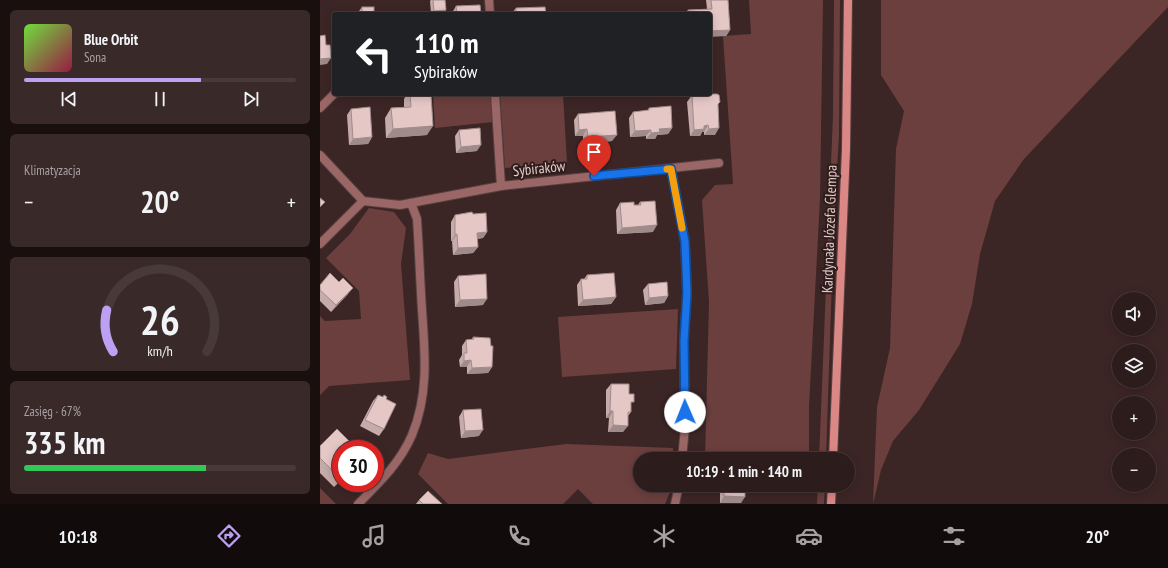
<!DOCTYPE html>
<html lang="pl">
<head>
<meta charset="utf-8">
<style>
  body { margin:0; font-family:"PT Sans Narrow",sans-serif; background:#392929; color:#f1f3f6; height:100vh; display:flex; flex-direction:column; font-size:15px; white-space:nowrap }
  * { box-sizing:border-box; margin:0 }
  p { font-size:13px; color:#a7a1a3 }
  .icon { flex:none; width:22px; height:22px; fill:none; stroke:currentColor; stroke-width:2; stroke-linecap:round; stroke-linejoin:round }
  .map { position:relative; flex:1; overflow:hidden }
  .panel { display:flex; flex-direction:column; gap:10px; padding:10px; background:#190f0f; width:320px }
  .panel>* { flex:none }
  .hud { position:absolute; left:12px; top:12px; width:380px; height:84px; border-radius:4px; box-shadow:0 2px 10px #0003,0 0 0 1px #483a3b; background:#202124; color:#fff; overflow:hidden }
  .controls { position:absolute; left:792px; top:292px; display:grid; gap:8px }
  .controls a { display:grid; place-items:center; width:44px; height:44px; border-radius:50%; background:#2d1c1c; box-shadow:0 2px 10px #0003,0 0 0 1px #483a3b; font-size:20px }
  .speed { position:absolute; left:12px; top:440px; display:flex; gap:8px; font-size:20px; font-weight:700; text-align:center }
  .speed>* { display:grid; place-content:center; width:52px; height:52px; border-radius:50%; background:#2d1c1c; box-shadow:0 2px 10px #0003,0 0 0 1px #483a3b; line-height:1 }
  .speed .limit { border:6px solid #d22; background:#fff; color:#111 }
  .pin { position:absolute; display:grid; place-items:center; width:34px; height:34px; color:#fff; margin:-41px -17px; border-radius:50% 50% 50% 0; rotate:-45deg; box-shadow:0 0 4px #0007 }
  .pin .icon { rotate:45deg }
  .me { position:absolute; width:44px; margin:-22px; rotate:359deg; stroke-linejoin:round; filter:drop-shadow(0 0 3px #0008) }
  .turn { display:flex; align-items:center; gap:14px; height:84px; padding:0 16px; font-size:18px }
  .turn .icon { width:52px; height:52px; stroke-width:2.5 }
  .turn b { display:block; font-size:28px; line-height:34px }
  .big { font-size:30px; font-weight:700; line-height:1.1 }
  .panel .widget { flex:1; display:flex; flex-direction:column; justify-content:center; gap:6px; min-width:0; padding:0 14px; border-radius:6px; background:#392929 }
  .panel .dial { align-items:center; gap:0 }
  .dial svg { height:104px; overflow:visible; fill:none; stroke:#483a3b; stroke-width:7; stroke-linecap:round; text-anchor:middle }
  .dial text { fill:#f1f3f6; stroke:none }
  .song { display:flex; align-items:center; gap:12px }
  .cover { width:48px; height:48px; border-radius:6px; background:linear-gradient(135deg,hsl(100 70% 55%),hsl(340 70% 35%)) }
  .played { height:4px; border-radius:2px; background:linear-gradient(90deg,#bca0f2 65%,#483a3b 65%) }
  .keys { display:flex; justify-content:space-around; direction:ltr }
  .heat { display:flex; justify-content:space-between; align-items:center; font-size:22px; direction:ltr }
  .charge { height:6px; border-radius:3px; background:linear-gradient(90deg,#34c759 67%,#483a3b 0) }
  .trip { position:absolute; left:313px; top:452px; width:222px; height:40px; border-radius:20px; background:#2d1c1c; box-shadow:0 2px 10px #0003,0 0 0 1px #483a3b; font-weight:700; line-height:40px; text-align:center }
  .menu { display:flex; height:64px; justify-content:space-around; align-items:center; background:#120b0b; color:#a7a1a3 }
  .menu .icon { width:28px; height:28px }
  .menu .selected { color:#bca0f2 }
  .menu b { font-size:18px; color:#f1f3f6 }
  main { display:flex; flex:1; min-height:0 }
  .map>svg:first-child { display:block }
  .green { fill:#6b3f3e }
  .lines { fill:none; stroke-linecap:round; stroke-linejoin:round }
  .lane-casing { stroke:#564040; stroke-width:10 }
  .street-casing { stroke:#564040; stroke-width:10 }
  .secondary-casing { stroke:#564040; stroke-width:10 }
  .lane { stroke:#9b6766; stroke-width:8 }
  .street { stroke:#9b6766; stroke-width:8 }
  .secondary { stroke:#da8786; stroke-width:8 }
  .wall { fill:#c5abaa }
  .shaded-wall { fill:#a08b8b }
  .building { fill:#e5c7c6; stroke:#a08b8b }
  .route-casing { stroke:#114b97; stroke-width:10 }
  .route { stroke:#1a73e8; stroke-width:7 }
  .slow { stroke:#f59e0b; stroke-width:7 }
  .labels { text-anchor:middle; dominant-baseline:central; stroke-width:4; stroke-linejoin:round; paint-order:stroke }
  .street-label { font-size:15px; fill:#ddcecd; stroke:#311c1b }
</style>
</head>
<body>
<main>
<section class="panel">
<div class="widget">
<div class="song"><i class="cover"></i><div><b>Blue Orbit</b><p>Sona</p></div></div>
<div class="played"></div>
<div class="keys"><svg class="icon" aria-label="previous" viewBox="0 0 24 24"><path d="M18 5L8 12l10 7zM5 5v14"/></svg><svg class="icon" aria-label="pause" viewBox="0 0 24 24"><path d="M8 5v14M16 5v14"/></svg><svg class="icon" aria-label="next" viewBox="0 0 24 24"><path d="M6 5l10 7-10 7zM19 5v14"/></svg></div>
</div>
<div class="widget"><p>Klimatyzacja</p>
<div class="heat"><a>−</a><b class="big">20°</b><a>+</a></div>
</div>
<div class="widget dial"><svg viewBox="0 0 100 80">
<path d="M14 69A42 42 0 1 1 86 69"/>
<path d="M14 69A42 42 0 0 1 9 37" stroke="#bca0f2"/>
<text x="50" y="56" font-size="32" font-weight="700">26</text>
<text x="50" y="72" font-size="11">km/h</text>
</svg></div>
<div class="widget"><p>Zasięg · 67%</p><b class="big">335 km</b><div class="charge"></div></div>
</section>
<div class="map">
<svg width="848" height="504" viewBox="0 0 848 504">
  <rect width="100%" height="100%" fill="#3c2525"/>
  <g class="green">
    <path d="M429,0H503L500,199L489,406V459H385L389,302L382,200L395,185L413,184L403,36L431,34Z"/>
    <path d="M514,0H520L519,136L514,218L506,459H499L513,115Z"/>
    <path d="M561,0H848V7L704,159L675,201L660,254L652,304L640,344L599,410L573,441L561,470L553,504L557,407L570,348L576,149L584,111L561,75Z"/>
    <path d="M113,94H170L173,122L115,128Z"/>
    <path d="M180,94H243L247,163L185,168Z"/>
    <path d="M49,208L74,212L86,228L81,264L90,380L9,386L0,395V316L5,321L41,319L39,291L6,258L30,234Z"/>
    <path d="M358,309L356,369L242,377L238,317Z"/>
    <path d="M246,444L353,448V459H320V485H353L345,504H273L258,489L243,504H128L98,474L108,453L128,459Z"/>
    <path d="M498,485H505L504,504H497Z"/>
    <path d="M0,488L16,504H0Z"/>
  </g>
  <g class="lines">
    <g class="lane-casing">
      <path id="lane" d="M175,94L181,186"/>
    </g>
    <g class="street-casing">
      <g id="street">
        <path d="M169,0L170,14"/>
        <path d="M0,108L14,94"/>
        <path d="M0,155L43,201L80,205L181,186L399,163"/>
        <path d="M351,169L365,242L367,293L364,341L365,427L362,459"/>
        <path d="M0,244L43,201"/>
        <path d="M38,504C59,483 80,463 92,435C109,394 105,353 102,310C100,279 99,249 97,219L91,203"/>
        <path d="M355,504L359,485"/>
      </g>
    </g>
    <g class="secondary-casing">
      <g id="secondary">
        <path d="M513,459L526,149L528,0"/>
        <path d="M511,504L512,485"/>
      </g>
    </g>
    <use href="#lane" class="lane"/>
    <use href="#street" class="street"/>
    <use href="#secondary" class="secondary"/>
  </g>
  <g class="wall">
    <path d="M111,0H125L126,10L123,13L111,14L110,1Z"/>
    <path d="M386,0H408L410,30L406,36L390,14H365L368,10L387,9Z"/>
    <path d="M136,6L161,14H132V13Z"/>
    <path d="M42,7L54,14H39V11Z"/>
    <path d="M196,8L226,14H191Z"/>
    <path d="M87,94H111L107,135L66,138L65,118L71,108L84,107V99Z"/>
    <path d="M380,94H390L398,105L395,135H384V132H382L380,136H370L367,102L372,95H380Z"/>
    <path d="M329,108L352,128L348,134L337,135L335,139H326V136L310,137L309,118L313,112L327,111Z"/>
    <path d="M31,109L52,137L48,144L29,145L27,115Z"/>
    <path d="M258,114L292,141L263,144V136H255L254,120Z"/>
    <path d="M139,130L157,151L136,153L135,136Z"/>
    <path d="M320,202L333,232L297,234L296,210L300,203L314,205H318Z"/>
    <path d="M135,215L167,232L163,238L157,239L158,247L153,253L133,255L132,241H131V222Z"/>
    <path d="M267,275L296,297L291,304L258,306L257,285L261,279H264Z"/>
    <path d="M138,276L163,305L135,307L134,282Z"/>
    <path d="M328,284L348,296L344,303L325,305L323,290Z"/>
    <path d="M0,285L28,294L11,312L0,301Z"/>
    <path d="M153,337L172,367L168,373L147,374V367H140L139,360L142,355V346L146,340L152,339Z"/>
    <path d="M291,384L309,394L311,406V412L308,416L303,432H288L289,418H286V390Z"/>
    <path d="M58,395L66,399L64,429L59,436L40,426L53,401Z"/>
    <path d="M143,410L159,436L141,438L139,417Z"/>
    <path d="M17,429L21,480L14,487L0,473V446Z"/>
    <path d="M400,485H425L421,503H400Z"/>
    <path d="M99,500L122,504H96Z"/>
  </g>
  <g class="shaded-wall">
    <path d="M126,10L123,13L111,14L114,11Z"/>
    <path d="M410,30L406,36L390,37V31Z"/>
    <path d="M11,58L7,64L0,65V59Z"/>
    <path d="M388,125L384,132H382L380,136H370L374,130L384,126Z"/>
    <path d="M113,126L107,135L66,138L73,129Z"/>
    <path d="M352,128L348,134L337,135L335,139H326L331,133L339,129Z"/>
    <path d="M399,128L395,135H384L389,129Z"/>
    <path d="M267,129L263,136H255L259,130Z"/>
    <path d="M331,130L326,136L310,137L315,131Z"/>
    <path d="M297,135L292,141L263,144L268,137Z"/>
    <path d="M52,137L48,144L29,145L33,139Z"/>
    <path d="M161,145L157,151L136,153L141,147Z"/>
    <path d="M337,225L333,232L297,234L302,228Z"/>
    <path d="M167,232L163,238L152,239L157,233Z"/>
    <path d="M137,234L132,241H131L135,235Z"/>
    <path d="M158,247L153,253L133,255L138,248Z"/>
    <path d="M33,288L28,294L11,312L16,305Z"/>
    <path d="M348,296L344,303L325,305L329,298Z"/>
    <path d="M296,297L291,304L258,306L263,300Z"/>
    <path d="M167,299L163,305L135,307L140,300Z"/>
    <path d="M151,360L147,367H140L144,361Z"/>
    <path d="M172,367L168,373L147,374L152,368Z"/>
    <path d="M290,411H293L289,418H286Z"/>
    <path d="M293,425L308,426L303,432H288Z"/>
    <path d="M163,430L159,436L141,438L145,431Z"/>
    <path d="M21,477V480L14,487Z"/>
    <path d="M404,496L425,497L421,503H400Z"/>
  </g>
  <g class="building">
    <path d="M113,0H125L126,10L114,11Z"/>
    <path d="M391,0H408L410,30L390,31V14H368V10L392,9Z"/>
    <path d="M160,5L161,14H137L136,6Z"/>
    <rect x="42" y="7" width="12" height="7"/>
    <path d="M225,7L226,14H196V8Z"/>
    <path d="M5,35L6,45H10L11,58L0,59V36Z"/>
    <path d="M90,94H111L113,126L73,129L71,108L91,107Z"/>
    <path d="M381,94H397L399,95L400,102L398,104L399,128L389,129L388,125L384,126V129L374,130L372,95H381Z"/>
    <path d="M351,106L352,128L339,129L340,132L331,133V130L315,131L313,112L329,110V108Z"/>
    <path d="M50,107L52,137L33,139L31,109Z"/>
    <path d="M295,111L297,135L268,137L267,129L259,130L258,114Z"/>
    <path d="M160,128L161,145L141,147L139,130Z"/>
    <path d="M0,198L5,202L0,207Z"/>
    <path d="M335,201L337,225L302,228L300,203L314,202V205H321L320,202Z"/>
    <path d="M152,212L153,214L166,213L167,232L157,233L158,247L138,248L137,234L135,235V215Z"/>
    <path d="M10,273L19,282L23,278L33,288L16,305L0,290V285Z"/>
    <path d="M294,273L296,297L263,300L261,279H267V275Z"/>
    <path d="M166,274L167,299L140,300L138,276Z"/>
    <path d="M347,282L348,296L329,298L328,284Z"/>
    <path d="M153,337L170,338L171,346H173L172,367L152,368L151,360L144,361V353H147L146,340L154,339Z"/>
    <path d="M291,384H309V394H314V402H311V412H308V426L293,425V411H290Z"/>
    <path d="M58,395L63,397L64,395L67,397L66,399L76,404L64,429L45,420Z"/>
    <path d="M161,409L163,430L145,431L143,410Z"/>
    <path d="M17,429L37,449H21V477L20,478L0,458V446Z"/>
    <path d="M404,485H425V497L404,496Z"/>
    <path d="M108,491L122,504H103L99,500Z"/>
  </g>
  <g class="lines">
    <g class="route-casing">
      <path id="route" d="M274,176L351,169L365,242L367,293L364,341L365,412"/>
    </g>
    <use href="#route" class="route"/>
    <path class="slow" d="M347,169H351L362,228"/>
  </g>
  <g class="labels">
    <g class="street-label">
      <text transform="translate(219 168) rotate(-6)">Sybiraków</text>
      <text transform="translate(509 229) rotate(-88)">Kardynała Józefa Glempa</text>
    </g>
  </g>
</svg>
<div class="controls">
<a><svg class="icon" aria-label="sound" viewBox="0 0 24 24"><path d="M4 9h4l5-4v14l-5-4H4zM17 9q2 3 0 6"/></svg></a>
<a><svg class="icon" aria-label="layers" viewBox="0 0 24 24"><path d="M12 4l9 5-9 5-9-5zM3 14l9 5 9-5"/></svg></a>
<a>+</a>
<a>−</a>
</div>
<div class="speed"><div class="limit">30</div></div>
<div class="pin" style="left:274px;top:176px;background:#d93025"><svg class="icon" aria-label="arrive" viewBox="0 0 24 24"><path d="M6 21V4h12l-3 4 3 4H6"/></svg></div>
<svg class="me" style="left:365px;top:412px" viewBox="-20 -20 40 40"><circle r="19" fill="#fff"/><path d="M0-13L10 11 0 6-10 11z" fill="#1a73e8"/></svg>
<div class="trip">10:19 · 1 min · 140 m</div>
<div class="hud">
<div class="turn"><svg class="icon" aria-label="left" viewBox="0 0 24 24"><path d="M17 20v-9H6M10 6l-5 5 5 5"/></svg><div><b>110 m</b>Sybiraków</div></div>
</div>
</div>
</main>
<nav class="menu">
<b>10:18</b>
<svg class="icon selected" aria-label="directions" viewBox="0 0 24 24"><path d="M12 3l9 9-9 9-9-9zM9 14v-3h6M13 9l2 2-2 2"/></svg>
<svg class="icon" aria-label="music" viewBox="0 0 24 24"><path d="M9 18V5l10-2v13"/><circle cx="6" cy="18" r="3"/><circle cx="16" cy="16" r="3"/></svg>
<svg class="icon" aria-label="phone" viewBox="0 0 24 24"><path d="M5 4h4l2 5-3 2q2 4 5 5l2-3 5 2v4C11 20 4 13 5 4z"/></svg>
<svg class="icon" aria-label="climate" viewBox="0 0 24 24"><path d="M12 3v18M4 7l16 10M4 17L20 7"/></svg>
<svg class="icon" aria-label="car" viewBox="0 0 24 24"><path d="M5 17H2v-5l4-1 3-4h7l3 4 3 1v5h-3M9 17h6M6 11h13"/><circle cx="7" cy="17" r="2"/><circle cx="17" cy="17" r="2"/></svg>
<svg class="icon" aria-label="filters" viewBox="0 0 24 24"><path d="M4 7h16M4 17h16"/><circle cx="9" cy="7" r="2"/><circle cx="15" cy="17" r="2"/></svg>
<b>20°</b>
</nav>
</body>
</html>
